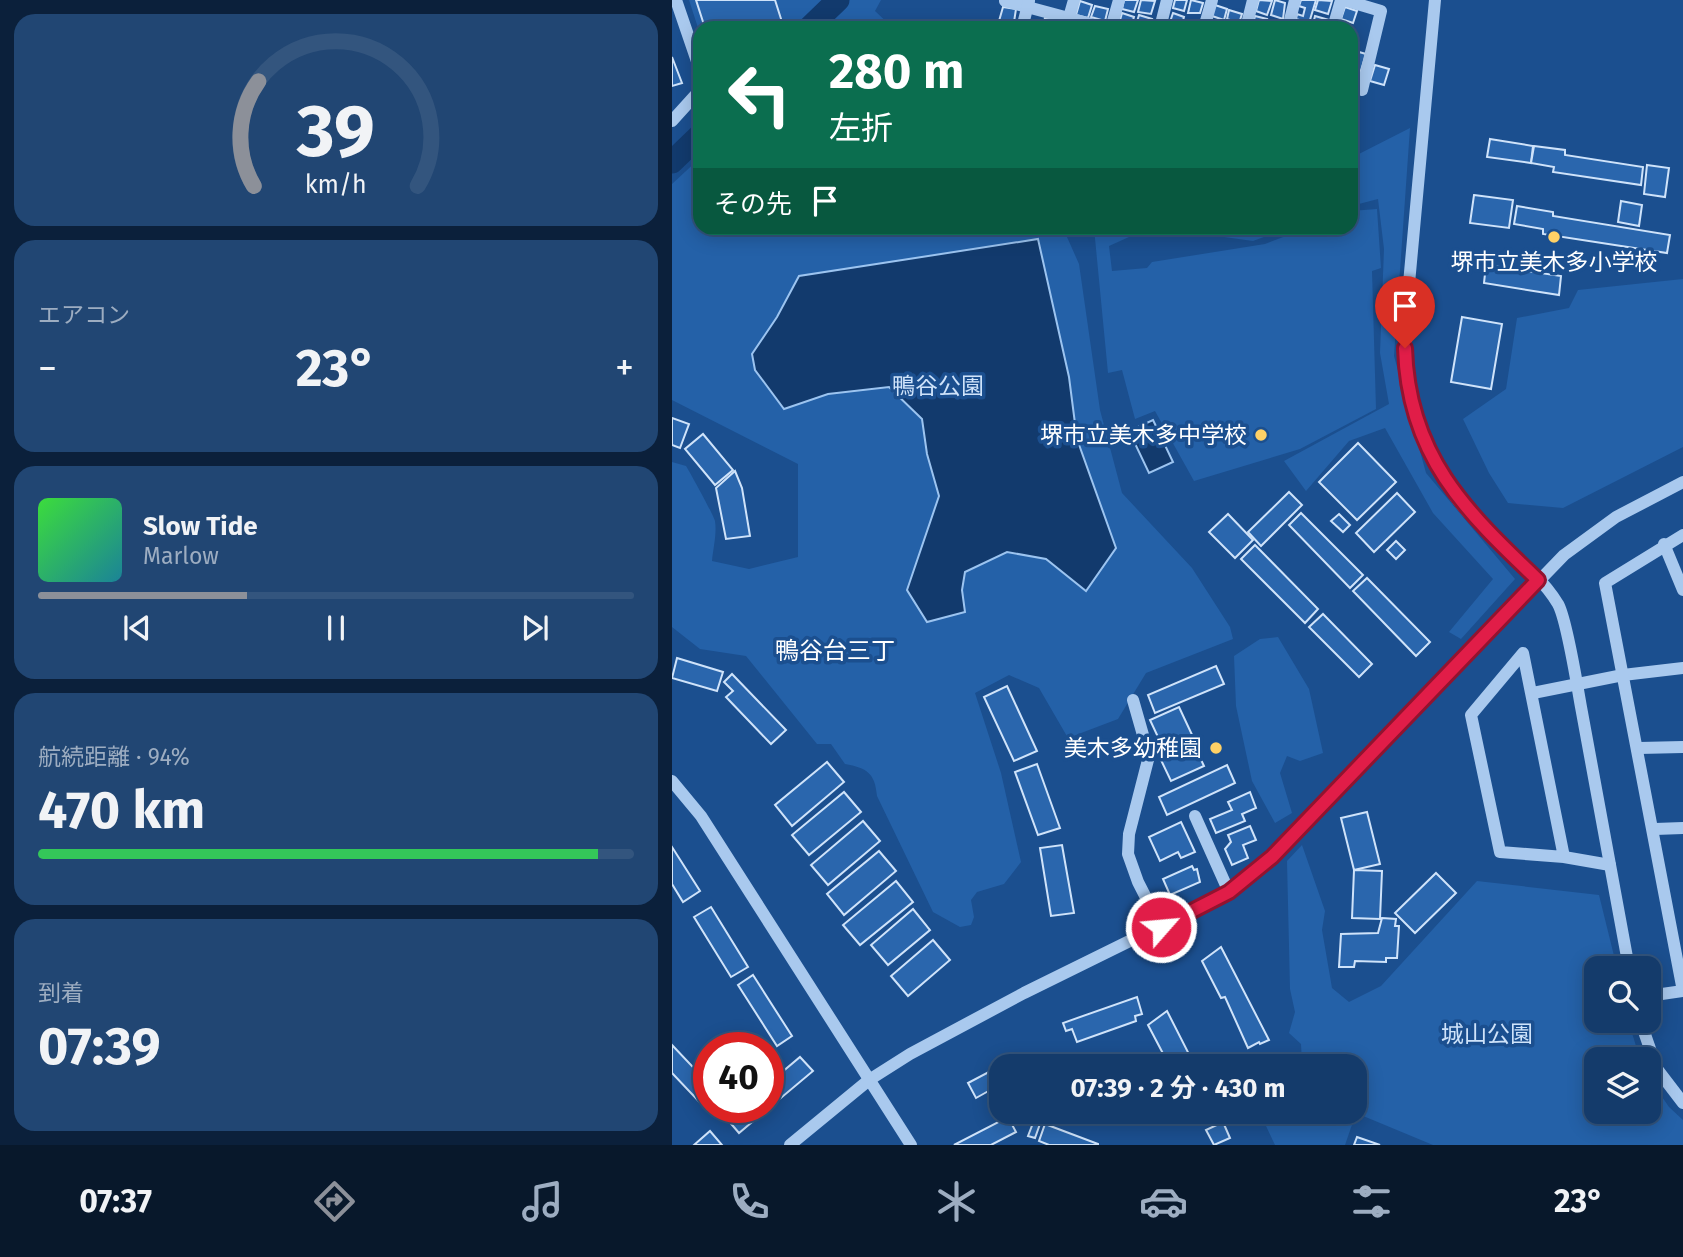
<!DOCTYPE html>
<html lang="ja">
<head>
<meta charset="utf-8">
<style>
  body { margin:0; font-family:"Fira Sans","Noto Sans JP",sans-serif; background:#214673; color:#f1f3f6; height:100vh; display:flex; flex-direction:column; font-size:26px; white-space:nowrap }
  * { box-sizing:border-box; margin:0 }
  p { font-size:23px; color:#9dadc1 }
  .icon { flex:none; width:38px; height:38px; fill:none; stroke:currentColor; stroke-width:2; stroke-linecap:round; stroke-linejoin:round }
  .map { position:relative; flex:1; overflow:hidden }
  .panel { display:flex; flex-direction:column; gap:14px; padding:14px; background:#0b203b; width:672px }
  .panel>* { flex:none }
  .top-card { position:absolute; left:21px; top:21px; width:665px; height:214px; border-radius:21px; box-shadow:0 4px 18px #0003,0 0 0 2px #33557e; background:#0b6e4f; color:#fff; overflow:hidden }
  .buttons { position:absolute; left:912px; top:956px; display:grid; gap:14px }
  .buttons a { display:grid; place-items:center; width:77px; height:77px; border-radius:14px; background:#143b6b; box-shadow:0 4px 18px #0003,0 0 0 2px #33557e; font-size:35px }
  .speed { position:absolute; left:21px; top:1032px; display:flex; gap:14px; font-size:35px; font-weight:700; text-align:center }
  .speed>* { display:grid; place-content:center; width:91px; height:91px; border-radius:50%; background:#143b6b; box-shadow:0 4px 18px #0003,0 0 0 2px #33557e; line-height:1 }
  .speed .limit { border:10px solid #d22; background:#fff; color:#111 }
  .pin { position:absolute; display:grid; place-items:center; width:60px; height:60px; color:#fff; margin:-72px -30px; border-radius:50% 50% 50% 0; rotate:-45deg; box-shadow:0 0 7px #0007 }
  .pin .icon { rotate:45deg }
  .me { position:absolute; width:77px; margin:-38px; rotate:63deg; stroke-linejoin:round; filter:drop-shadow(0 0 5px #0008) }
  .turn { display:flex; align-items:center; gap:24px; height:147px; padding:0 21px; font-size:32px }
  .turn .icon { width:91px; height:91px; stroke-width:2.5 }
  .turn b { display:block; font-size:49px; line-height:60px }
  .then { display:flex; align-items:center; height:66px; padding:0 21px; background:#0003; gap:14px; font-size:26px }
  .big { font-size:52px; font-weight:700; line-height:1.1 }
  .panel .widget { flex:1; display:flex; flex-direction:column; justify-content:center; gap:10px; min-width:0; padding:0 24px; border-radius:21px; background:#214673 }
  .panel .dial { align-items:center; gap:0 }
  .dial svg { height:182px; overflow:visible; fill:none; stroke:#33557e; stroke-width:7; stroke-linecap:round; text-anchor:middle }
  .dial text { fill:#f1f3f6; stroke:none }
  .song { display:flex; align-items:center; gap:21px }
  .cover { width:84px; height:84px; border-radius:10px; background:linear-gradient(135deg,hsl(120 70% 55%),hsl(190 70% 35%)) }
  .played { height:7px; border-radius:4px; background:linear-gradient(90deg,#8c9099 35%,#33557e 35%) }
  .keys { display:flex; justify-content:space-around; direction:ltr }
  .heat { display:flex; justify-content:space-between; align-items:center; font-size:38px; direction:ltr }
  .charge { height:10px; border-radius:5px; background:linear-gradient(90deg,#34c759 94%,#33557e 0) }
  .trip { position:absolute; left:317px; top:1054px; width:378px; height:70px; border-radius:21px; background:#143b6b; box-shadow:0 4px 18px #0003,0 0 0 2px #33557e; font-weight:700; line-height:70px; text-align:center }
  .dock { display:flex; height:112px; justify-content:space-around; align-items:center; background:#08182b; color:#9dadc1 }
  .dock .icon { width:49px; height:49px }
  .dock .current { color:#8c9099 }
  .dock b { font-size:32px; color:#f1f3f6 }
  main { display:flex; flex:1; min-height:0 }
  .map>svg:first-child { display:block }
  .green { fill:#2461a8 }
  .water { fill:#123a6d; stroke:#9cc4f0; stroke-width:2 }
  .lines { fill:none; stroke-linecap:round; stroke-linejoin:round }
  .river { stroke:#123a6d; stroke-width:23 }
  .building { fill:#2a66ad; stroke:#cfe3fa; stroke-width:2 }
  .minor { stroke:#a9c9ee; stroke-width:12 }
  .route-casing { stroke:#92132f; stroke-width:18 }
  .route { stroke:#e11d48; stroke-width:12 }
  .poi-dot { fill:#ffd166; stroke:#1b4f8f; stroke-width:2.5 }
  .labels { text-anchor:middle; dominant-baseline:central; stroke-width:7; stroke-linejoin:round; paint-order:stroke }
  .poi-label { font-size:23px; fill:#fff; stroke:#1b4f8f; text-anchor:end }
  .park-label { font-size:23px; fill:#cfe3fa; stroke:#1b4f8f }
  .neighbourhood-label { font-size:24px; fill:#fff; stroke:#1b4f8f }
</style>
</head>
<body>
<main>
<section class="panel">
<div class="widget dial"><svg viewBox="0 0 100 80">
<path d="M14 69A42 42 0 1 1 86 69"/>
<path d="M14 69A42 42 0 0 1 16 23" stroke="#8c9099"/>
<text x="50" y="56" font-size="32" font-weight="700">39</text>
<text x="50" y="72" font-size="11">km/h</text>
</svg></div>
<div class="widget"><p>エアコン</p>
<div class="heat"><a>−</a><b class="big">23°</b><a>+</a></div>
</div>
<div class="widget">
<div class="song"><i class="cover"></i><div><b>Slow Tide</b><p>Marlow</p></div></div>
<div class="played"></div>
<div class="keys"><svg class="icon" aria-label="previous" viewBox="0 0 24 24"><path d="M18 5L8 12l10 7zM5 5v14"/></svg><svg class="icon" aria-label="pause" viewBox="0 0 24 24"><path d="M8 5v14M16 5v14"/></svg><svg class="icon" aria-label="next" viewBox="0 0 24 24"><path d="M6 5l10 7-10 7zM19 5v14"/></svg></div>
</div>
<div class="widget"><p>航続距離 · 94%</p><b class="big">470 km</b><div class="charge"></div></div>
<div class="widget"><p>到着</p><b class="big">07:39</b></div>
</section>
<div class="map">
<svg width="1011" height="1145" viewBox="0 0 1011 1145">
  <rect width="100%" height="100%" fill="#1b4f8f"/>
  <g class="green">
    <path d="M17,0H209L203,11L221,28H28V34Z"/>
    <path d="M738,128L722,356L754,473L843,579L789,639L777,632L821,579L761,513L713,428L677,441L634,491L612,461L717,404L708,353L712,249L706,199L679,206V158Z"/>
    <path d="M28,158V228H391L407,264L428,410L450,493L520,568L558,627L561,639L474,673L446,719L396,738L367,688L337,675L303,693L329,773L349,862L332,884L305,892L299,900L302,917L299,925L288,927L261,912L205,796C203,773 195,768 173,764L159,744H145L74,656L28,649L0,627V462L14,466C19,474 42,516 43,521C45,534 41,549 40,561L77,569L126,557V464L0,400V184Z"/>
    <path d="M705,209L709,268L700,271L704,409L628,449L522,481L483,411L463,419L450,370L436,373L422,228H477L437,246L440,271L475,268L480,262L593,244L635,228H679V211Z"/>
    <path d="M487,228H616L581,241Z"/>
    <path d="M1011,279V447L891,508L836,503L817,473L791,419L834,389L845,318L897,308L906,290Z"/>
    <path d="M606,637L637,689L651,753L628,761L615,756L608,773L620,813L603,823L580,781L564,706L562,656L588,639Z"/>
    <path d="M630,845L653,911L650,930L660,988L677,1002L709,986L805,881L927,895L945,968H924V1020H956L968,1059H924V1111H976L977,1078L997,1107L1011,1120V1145H761L684,1113L673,1145H603L587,1111H682V1066H618L630,1062L629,1044L617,1033L623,1012L618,989L615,861Z"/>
  </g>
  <g class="water">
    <path d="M366,239L397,377L405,439L444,548L414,591L374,559L335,552L293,572L290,590L293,612L255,622L235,590L267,496L255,454L250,419L217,387L156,394L112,409L83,370L80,354L105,317L127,276Z"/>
    <path d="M481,420L501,462L477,473L457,431Z"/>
  </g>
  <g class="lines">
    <g class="river">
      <path d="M137,28L166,0"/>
      <path d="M0,162L28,135"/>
    </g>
  </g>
  <g class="building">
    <path d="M24,0H103L110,22L106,23L108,28H33Z"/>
    <path d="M452,0H466L462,12L450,9Z"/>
    <path d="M469,0L483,1L479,14L466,12Z"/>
    <path d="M503,0H515L512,11L501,8Z"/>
    <path d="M519,0L531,3L528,13H516Z"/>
    <path d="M587,0L600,1L595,15L584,11Z"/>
    <path d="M603,0L613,3L611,19L599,15Z"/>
    <path d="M629,0H644L637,23L624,19L625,14L631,16L633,8L627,6Z"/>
    <path d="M646,0L660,1L656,14L643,10Z"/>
    <path d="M408,1L420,5L416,18L404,15Z"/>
    <path d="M543,5L555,9L552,20L540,16Z"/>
    <path d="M423,6L436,9L433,21L419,17Z"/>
    <path d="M331,7L344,9L342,22L327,21Z"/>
    <path d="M673,7L685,11L681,23L669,19Z"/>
    <path d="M557,10L570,14L567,23L555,19Z"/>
    <path d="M450,13L462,17L459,27L447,24Z"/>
    <path d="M501,13L512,17L509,28H496Z"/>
    <path d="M467,15L480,19L477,28H463Z"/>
    <path d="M583,16L595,19L592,28H580Z"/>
    <path d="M643,16L657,20L655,28H640Z"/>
    <path d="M373,18L387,22L386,28H370Z"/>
    <path d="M680,50L694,54L687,77L679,75Z"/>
    <path d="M0,57L10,83L0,86Z"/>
    <path d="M703,65L717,69L712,85L698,81Z"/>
    <path d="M818,139L861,146L859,163L815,157Z"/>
    <path d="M862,146L893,150V155L971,167L969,185L881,172L882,167L859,163Z"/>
    <path d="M975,165L997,168L993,197L972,194Z"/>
    <path d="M802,195L841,200L837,228L798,223Z"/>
    <path d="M949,201L970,205L967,226L946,222Z"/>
    <path d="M845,206L881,212V216L998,235L995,253L871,234V229L842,224Z"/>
    <path d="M814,265L889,276L887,295L812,283Z"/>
    <path d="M790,317L830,324L819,389L779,382Z"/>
    <path d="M0,418L17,424L8,448L0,445Z"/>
    <path d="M31,434L61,470L43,485L13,449Z"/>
    <path d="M686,443L724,482L685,520L647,482Z"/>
    <path d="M63,471L70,488L78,536L54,539L44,488Z"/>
    <path d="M617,492L630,505L589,546L576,532Z"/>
    <path d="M725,493L743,512L702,552L684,533Z"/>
    <path d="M629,513L691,575L678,588L617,525Z"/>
    <path d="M556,514L581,540L563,558L537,532Z"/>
    <path d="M667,514L678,525L671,532L659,521Z"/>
    <path d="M724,541L733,550L724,559L715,550Z"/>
    <path d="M583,545L646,609L633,623L569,559Z"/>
    <path d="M695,578L758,642L744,656L681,591Z"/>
    <path d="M651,614L700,664L687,677L637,627Z"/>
    <path d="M5,658L51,672L45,691L0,678Z"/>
    <path d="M544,666L552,684L483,713L476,695Z"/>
    <path d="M60,674L114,730L99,744L54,697L61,691L52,682Z"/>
    <path d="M335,686L365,751L342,761L312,697Z"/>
    <path d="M507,707L522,739L493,752L478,720Z"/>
    <path d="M522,745L532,766L499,781L489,760Z"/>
    <path d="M155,762L172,782L120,826L103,805Z"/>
    <path d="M365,764L388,828L366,835L343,772Z"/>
    <path d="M555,765L563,783L495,815L487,797Z"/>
    <path d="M172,792L189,812L137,855L120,835Z"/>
    <path d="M578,792L584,808L570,814L573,821L544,833L538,819L560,810L556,802Z"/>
    <path d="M695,812L708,864L682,870L669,818Z"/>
    <path d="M191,821L208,841L156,885L139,865Z"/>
    <path d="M509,822L523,852L509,858L506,852L488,861L477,837Z"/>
    <path d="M578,826L584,840L571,845L576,858L560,865L553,849L559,842L556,835Z"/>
    <path d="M390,845L402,913L379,916L368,848Z"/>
    <path d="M0,847L28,891L11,902L0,884Z"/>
    <path d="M207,851L224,871L172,915L155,894Z"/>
    <path d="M520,866L522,870L525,869L528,882L498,895L491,879Z"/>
    <path d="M682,870L710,871L708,919L680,918Z"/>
    <path d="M764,873L784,893L743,933L723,913Z"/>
    <path d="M224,881L241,902L188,945L171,925Z"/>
    <path d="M39,907L76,967L59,977L22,917Z"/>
    <path d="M241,909L258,930L216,965L199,945Z"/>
    <path d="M710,918L724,919L723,926H727L725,958H714V962L683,961L682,967H667L669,934L706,933Z"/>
    <path d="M261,940L278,960L236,996L219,976Z"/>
    <path d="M549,947L597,1040L588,1044L587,1042L576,1048L553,997L549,998L530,961Z"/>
    <path d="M81,975L120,1036L105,1046L66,985Z"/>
    <path d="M465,997L470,1014L463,1016L464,1021L405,1042L400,1029L394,1031L391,1023Z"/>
    <path d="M495,1011L523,1066L496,1063L476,1025Z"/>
    <path d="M65,1034L73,1048H52L49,1042Z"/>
    <path d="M0,1045L37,1084L35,1110L0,1073Z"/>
    <path d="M349,1055L355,1066H329V1084L304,1098L296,1083Z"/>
    <path d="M128,1057L141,1071L67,1133L55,1119L68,1108H96V1084Z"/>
    <path d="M336,1117L344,1132L319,1145H282Z"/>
    <path d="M363,1118L369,1121L363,1138L356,1136Z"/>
    <path d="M551,1122L558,1138L542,1145L534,1130Z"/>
    <path d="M373,1124L426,1144V1145H377L367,1141Z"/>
    <path d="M38,1131L50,1145H22Z"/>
    <path d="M685,1137L708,1145H682Z"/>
  </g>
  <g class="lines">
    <g class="minor">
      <path d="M4,0L28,70"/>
      <path d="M672,0L709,11L690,90L679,87"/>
      <path d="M763,0L733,327C735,397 753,470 804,521C830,547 867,572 886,604C895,620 905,685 909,707C925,794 941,881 957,968"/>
      <path d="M333,1L434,28"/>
      <path d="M350,28L357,1"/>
      <path d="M394,28L402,0"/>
      <path d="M439,28L447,0"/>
      <path d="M488,28L495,0"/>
      <path d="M532,28L540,0"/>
      <path d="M574,28L581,0"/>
      <path d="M616,28L623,0"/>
      <path d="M661,28L669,0"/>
      <path d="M0,121L28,90"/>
      <path d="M992,544L1011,590"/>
      <path d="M861,693L951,675L1011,668"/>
      <path d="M461,700L477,756L457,834L456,854L466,882L489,927"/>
      <path d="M967,748L1011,747"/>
      <path d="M0,781L29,816L239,1145"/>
      <path d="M523,816L557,892"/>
      <path d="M983,829L1011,828"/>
      <path d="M892,857L851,653L799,715L828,852L892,857L938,865"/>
      <path d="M1011,991L933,583L1011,535"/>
      <path d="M976,996L1011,991"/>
      <path d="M968,1020L985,1069L1011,1103"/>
      <path d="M118,1145L197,1080L238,1054L352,993L557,892L600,857L892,555L944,517L1011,482"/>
    </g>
  </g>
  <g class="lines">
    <g class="route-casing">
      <path id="route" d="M489,927L557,892L600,857L866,580C793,511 736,455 733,348"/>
    </g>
    <use href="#route" class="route"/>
  </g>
  <g class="poi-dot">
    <circle cx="882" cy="237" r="7"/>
    <circle cx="589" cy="435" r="7"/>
    <circle cx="544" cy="748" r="7"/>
  </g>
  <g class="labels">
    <g class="poi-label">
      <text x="882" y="262" text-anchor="middle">堺市立美木多小学校</text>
      <text x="575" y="435">堺市立美木多中学校</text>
      <text x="530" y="748">美木多幼稚園</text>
    </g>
    <g class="park-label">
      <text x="266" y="386">鴨谷公園</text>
      <text x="815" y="1034">城山公園</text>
    </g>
    <g class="neighbourhood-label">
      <text x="163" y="651">鴨谷台三丁</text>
    </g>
  </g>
</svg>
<div class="buttons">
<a><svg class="icon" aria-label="search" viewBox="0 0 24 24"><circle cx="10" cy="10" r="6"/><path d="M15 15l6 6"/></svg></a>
<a><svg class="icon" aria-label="layers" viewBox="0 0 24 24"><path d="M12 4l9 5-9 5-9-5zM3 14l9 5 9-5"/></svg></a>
</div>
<div class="speed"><div class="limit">40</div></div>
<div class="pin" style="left:733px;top:348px;background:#d93025"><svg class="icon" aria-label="arrive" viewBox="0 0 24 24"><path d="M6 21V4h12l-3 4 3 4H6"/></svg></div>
<svg class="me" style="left:489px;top:927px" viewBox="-20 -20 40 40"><circle r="17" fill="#e11d48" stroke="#fff" stroke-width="3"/><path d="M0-11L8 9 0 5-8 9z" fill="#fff"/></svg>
<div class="trip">07:39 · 2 分 · 430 m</div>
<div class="top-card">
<div class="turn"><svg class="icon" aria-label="left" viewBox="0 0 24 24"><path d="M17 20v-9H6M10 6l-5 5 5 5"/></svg><div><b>280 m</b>左折</div></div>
<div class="then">その先<svg class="icon" aria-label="arrive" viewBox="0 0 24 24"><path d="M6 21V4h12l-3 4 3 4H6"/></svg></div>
</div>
</div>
</main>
<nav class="dock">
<b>07:37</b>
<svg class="icon current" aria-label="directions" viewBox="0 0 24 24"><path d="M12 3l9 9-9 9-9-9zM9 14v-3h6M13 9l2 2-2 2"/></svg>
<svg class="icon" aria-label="music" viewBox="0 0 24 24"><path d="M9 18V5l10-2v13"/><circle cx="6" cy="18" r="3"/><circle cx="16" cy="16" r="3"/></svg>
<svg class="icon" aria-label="phone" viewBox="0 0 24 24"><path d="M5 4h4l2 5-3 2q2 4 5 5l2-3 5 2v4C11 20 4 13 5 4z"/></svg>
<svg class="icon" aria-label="climate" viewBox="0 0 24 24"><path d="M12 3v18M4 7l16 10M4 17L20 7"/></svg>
<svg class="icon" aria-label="car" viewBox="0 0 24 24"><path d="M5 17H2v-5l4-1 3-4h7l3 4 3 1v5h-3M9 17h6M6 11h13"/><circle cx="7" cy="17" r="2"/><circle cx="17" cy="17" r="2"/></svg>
<svg class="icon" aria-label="filters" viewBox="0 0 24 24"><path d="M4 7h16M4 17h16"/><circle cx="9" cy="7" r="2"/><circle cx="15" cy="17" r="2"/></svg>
<b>23°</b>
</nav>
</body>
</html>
